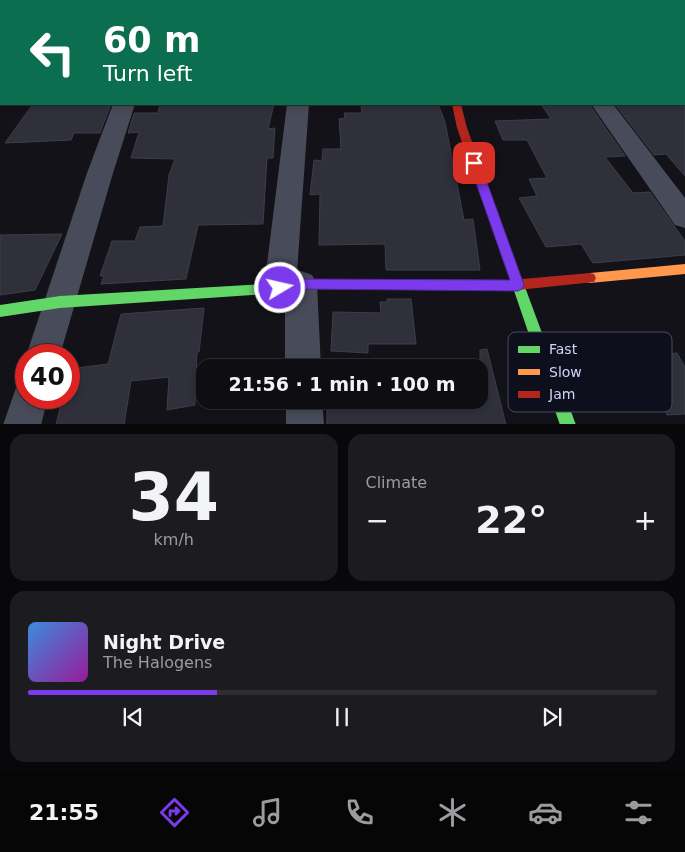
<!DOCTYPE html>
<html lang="en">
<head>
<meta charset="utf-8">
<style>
  body { margin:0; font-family:"DejaVu Sans",sans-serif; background:#1c1c20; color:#f1f3f6; height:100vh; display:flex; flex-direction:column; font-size:19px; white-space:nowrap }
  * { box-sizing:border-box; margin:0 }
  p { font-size:16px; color:#9b9c9f }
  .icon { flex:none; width:28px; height:28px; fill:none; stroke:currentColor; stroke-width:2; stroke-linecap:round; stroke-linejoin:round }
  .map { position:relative; height:424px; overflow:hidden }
  .side { display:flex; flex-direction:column; gap:10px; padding:10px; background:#08080a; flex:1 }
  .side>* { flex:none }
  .top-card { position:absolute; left:0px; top:0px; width:685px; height:105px; box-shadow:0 2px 8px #0003,0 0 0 1px #2e2e32; background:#0b6e4f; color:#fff; overflow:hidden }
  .speed { position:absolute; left:15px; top:344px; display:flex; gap:10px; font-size:25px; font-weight:700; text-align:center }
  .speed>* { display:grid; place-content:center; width:65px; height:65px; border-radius:50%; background:#0e0e12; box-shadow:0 2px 8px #0003,0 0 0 1px #2e2e32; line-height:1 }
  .speed .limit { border:8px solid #d22; background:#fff; color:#111 }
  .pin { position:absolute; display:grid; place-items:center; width:42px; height:42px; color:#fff; margin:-21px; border-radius:10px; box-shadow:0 2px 8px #0006 }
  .me { position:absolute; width:55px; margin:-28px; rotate:81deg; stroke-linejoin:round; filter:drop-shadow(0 0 4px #0008) }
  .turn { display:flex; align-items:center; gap:18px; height:105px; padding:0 20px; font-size:22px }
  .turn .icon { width:65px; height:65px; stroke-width:2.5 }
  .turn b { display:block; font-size:35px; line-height:42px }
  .big { font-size:38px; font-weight:800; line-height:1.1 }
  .side .widget { flex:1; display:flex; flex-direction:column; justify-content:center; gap:8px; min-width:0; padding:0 18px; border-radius:15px; background:#1c1c20 }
  .side .dial { align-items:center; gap:0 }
  .dial b { font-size:65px; line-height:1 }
  .song { display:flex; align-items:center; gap:15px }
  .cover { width:60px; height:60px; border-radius:8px; background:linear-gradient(135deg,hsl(210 70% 55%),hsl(300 70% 35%)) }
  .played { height:5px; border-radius:2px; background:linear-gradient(90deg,#7c3aed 30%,#2e2e32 30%) }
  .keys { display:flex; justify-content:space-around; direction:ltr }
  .heat { display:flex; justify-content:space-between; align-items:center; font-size:28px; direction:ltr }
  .side .tiles { flex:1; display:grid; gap:10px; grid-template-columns:1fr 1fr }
  .widget:last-child { grid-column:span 2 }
  .trip { position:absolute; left:196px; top:359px; width:292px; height:50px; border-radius:15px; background:#0e0e12; box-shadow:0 2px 8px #0003,0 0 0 1px #2e2e32; font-weight:800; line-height:50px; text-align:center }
  .tabs { display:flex; height:80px; justify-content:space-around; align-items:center; background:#060607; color:#9b9c9f }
  .tabs .icon { width:35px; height:35px }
  .tabs .on { color:#7c3aed }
  .tabs b { font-size:22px; color:#f1f3f6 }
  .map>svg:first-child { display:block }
  .building { fill:#30303b; stroke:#3c3e4c }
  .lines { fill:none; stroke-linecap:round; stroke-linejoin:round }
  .street { fill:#484b59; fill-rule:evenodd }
  .fast { fill:#63d668; fill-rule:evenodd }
  .slow { fill:#ff974d; fill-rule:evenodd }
  .jam { fill:#b3261e; fill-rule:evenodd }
  .route { fill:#7c3aed; stroke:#51269a }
  .key { fill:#0e0f1c; stroke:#484a5e; stroke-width:1 }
  .key-label { font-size:14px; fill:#d0d5f8 }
</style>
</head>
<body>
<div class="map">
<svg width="685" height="425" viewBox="0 0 685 425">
  <rect width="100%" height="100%" fill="#121218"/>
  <g class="building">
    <path d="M33,104H111L100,133H74L71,140L5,143Z"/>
    <path d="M160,104H274L268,129L275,128L273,158H267L263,224L198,225L186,279L101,284L104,276H100L112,241H135L140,227L163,226L169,175L175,159L131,158L139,132L128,133L134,113H158Z"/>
    <path d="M361,104H438L445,122L464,220L473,219L480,270H386L385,244L319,245L320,194L310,195L314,160L322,161L323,149H341L339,119L345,118L344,113H362Z"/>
    <path d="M541,104H589L625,156L605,157L633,193L650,192L685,241V255L593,263L581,244L546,247L519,198L537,196L529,179L547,178L527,140H503L495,121L551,119Z"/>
    <path d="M615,104H685V176L666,154L654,155Z"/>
    <path d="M62,234L35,290L0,295V235Z"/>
    <path d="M387,299H411L416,344H368V353L331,351L333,312L381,313L380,302H387Z"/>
    <path d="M204,308L199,352H197L195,405L167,410L169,377L131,381L124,425H56L62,399L69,398V369L108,364L121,314Z"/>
    <path d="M487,349L506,425H327V400H403V407L480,404V350Z"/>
    <path d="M677,353L685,367V414L667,415L656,391L638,400L624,371L648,369L641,357Z"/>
  </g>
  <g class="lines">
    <g class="street">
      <rect x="287" y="0" width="17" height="1"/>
      <rect x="404" y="0" width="17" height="1"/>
      <rect x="522" y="0" width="17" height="1"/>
      <rect x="642" y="0" width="17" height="1"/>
      <path d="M113,104H135L113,173L60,355L26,356L87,173Z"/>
      <path d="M287,104H309L297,272L301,271L312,275L317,284L321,368H285V299L280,301L269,297L264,288Z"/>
      <path d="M591,104H613L685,198V228L675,225Z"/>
      <path d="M26,381V398H48L41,425H3L17,385Z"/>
      <path d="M286,400H322L324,425H286Z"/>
    </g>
    <g class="fast">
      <rect x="684" y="34" width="1" height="4"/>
      <path d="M516,274L520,275L522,279L576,425H560L510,279L512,275Z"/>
      <path d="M304,279L309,280L310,284L309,288L280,293L60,308L0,317V305L60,296L280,283Z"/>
    </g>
    <path class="slow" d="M685,264V274L590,283L586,282L584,278L586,274L590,273Z"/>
    <g class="jam">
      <rect x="0" y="55" width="1" height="4"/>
      <path d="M452,104H461L467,128L522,279L590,273L594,274L596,278L594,282L518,290L304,289L299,288L298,284L299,280L304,279L510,280L457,128Z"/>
    </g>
  </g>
  <path class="route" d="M474,160L480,163L524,285L522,289L518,291L301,289L280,293L275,292L273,288L275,284L301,279L510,280L469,163Z"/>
  <rect x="508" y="332" width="164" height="80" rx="8" class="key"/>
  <rect x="518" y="346" width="22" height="7" fill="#63d668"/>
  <rect x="518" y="369" width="22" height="6" fill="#ff974d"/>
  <rect x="518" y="391" width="22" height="7" fill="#b3261e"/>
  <g class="key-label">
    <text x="549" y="354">Fast</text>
    <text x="549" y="377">Slow</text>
    <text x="549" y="399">Jam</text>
  </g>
</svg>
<div class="speed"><div class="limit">40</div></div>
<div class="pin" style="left:474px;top:163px;background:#d93025"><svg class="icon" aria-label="arrive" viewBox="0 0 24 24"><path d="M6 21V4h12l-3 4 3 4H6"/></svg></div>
<svg class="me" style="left:280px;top:288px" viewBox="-20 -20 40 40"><circle r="17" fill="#7c3aed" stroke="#fff" stroke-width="3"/><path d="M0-11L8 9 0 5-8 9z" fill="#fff"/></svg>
<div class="trip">21:56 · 1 min · 100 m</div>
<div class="top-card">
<div class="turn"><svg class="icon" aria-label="left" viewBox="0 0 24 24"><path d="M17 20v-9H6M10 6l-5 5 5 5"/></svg><div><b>60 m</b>Turn left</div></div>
</div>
</div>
<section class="side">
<div class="tiles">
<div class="widget dial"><b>34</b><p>km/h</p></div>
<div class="widget"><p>Climate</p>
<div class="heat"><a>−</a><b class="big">22°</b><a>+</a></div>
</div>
<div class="widget">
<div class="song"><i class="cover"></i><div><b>Night Drive</b><p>The Halogens</p></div></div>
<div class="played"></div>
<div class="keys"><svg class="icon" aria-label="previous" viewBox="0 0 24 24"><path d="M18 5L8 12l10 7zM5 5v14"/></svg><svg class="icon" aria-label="pause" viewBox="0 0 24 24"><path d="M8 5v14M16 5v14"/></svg><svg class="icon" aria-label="next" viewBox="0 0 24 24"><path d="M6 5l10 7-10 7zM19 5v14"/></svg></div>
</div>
</div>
</section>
<nav class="tabs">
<b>21:55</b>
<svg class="icon on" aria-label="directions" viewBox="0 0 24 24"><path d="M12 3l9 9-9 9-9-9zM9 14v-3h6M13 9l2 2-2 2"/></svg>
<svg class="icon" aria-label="music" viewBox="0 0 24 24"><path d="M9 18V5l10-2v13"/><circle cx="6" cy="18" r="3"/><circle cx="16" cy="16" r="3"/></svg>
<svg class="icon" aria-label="phone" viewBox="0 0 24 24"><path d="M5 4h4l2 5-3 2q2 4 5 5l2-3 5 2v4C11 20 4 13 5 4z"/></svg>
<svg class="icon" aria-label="climate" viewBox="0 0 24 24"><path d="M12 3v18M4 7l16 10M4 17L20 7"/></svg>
<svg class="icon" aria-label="car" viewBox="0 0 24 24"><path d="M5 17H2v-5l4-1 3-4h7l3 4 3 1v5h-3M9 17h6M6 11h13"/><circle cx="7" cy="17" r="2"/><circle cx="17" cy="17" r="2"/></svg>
<svg class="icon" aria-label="filters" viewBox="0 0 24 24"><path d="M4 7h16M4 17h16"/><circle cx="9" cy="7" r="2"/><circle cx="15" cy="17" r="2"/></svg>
</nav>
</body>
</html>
